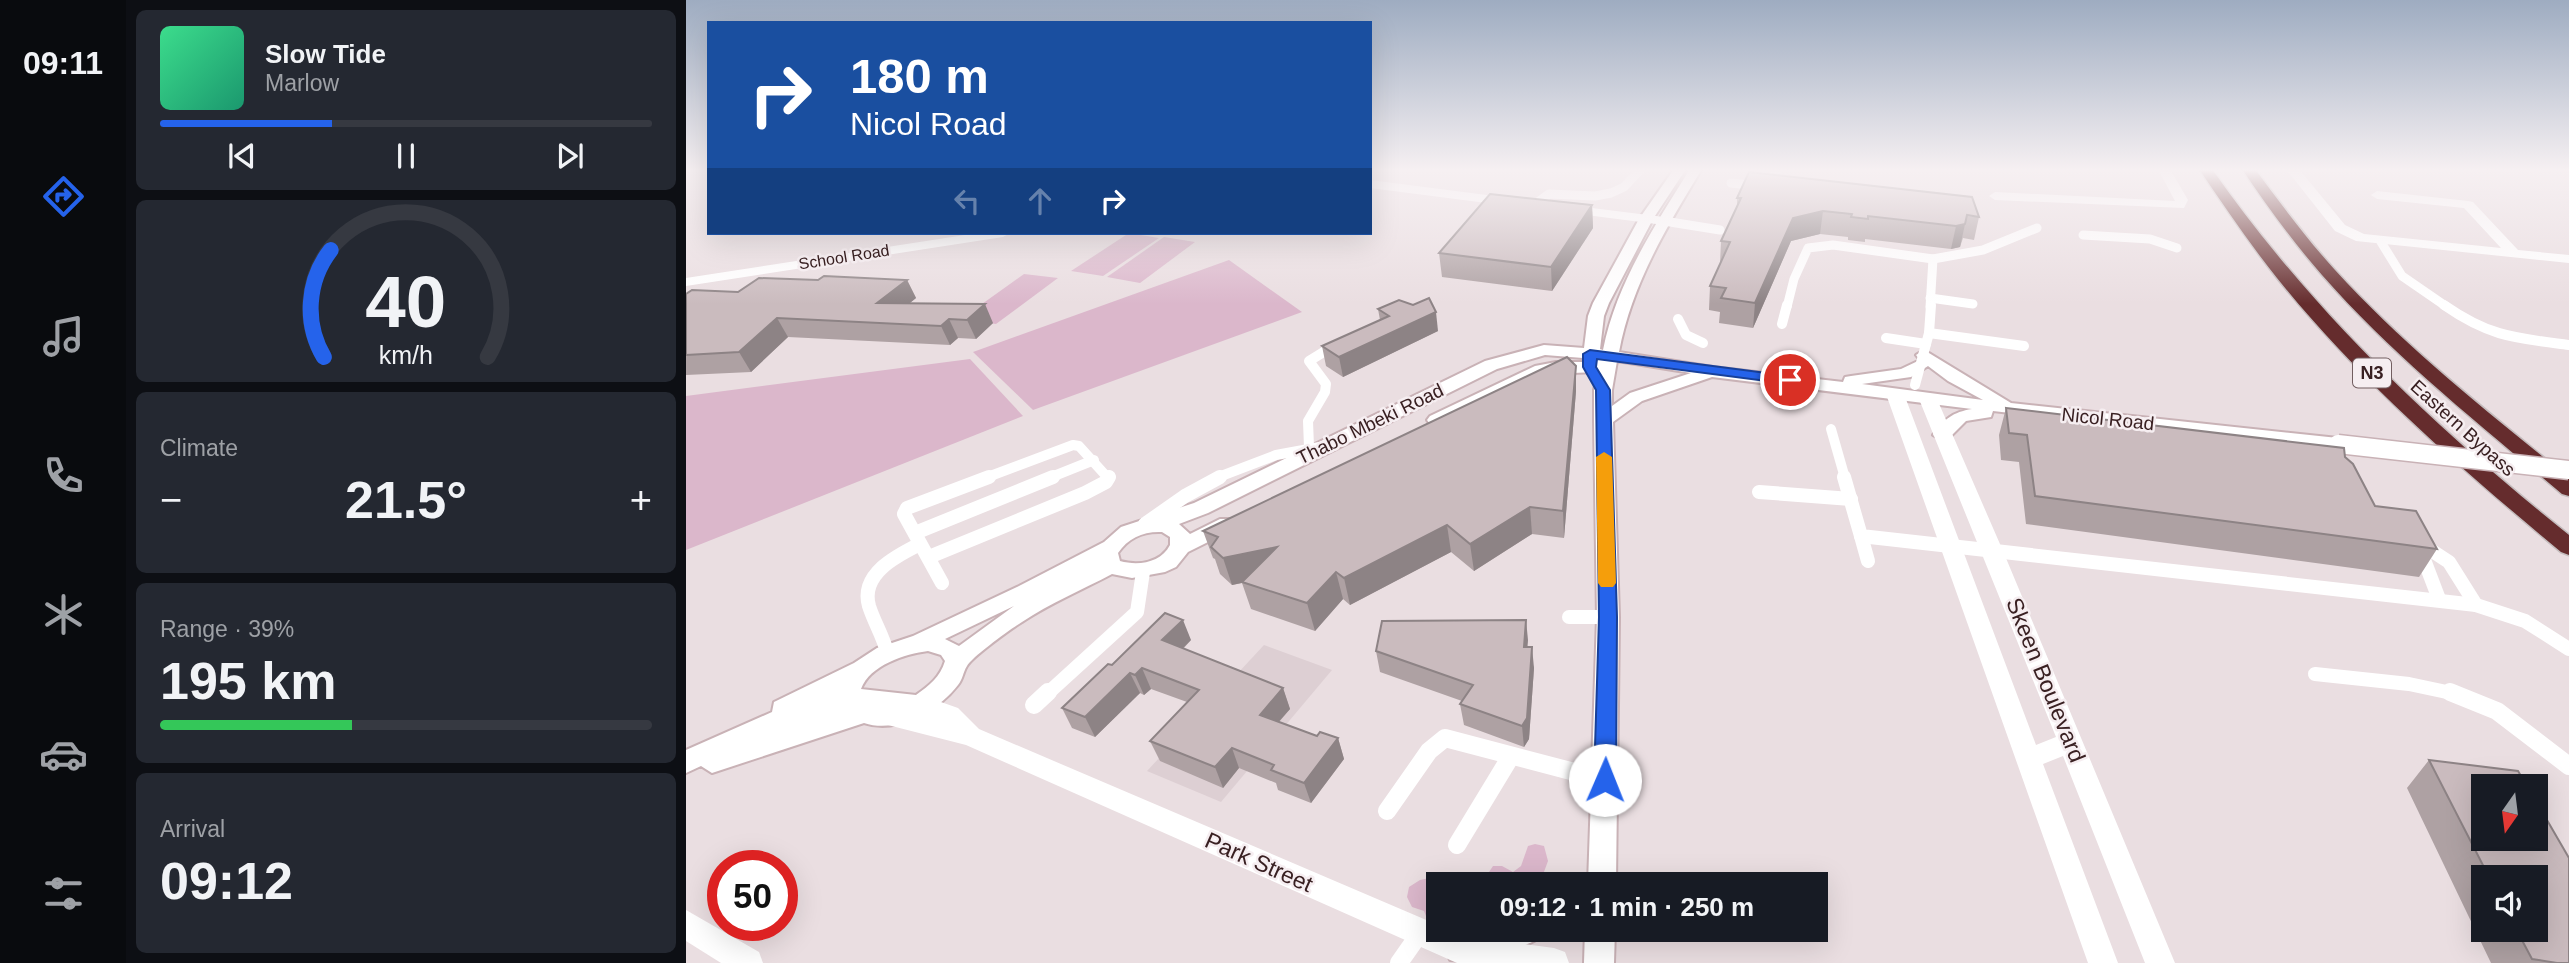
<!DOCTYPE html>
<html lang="en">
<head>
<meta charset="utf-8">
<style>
  body { margin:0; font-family:Arial,sans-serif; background:#242831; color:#f1f3f6; height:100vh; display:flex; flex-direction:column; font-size:26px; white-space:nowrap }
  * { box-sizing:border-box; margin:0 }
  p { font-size:23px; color:#9ea1a6 }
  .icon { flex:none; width:38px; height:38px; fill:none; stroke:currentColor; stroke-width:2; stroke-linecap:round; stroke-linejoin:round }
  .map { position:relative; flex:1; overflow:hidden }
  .panel { display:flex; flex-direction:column; gap:10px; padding:10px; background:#0d0f14; width:560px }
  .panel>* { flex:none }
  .banner { position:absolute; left:21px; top:21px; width:665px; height:214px; border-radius:0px; box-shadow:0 7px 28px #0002; background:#1a4fa0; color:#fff; overflow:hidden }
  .needle { width:46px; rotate:194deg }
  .tools { position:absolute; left:1785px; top:774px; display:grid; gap:14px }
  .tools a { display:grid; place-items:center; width:77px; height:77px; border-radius:0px; background:#171b24; box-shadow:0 7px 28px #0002; font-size:35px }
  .speed { position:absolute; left:21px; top:850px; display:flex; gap:14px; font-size:35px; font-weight:700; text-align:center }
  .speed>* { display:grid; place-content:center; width:91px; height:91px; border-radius:50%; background:#171b24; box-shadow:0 7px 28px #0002; line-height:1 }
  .speed .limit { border:10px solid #d22; background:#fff; color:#111 }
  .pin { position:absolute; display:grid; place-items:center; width:60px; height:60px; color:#fff; margin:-30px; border:4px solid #fff; border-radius:50%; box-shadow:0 2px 7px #0007 }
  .me { position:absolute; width:77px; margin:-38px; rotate:1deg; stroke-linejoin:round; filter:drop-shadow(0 0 5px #0008) }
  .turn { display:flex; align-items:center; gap:24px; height:147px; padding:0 28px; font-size:32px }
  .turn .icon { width:91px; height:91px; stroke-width:2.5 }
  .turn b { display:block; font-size:49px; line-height:60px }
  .lanes { display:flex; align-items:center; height:66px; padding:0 28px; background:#0003; justify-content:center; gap:35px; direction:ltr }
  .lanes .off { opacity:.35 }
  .big { font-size:52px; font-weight:600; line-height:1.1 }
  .panel .tile { flex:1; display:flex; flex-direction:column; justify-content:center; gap:10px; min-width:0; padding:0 24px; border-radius:10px; background:#242831 }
  .panel .dial { align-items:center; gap:0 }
  .dial svg { height:182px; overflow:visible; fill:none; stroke:#363941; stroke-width:7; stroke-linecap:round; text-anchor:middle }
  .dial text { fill:#f1f3f6; stroke:none }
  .song { display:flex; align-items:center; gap:21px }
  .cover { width:84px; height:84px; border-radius:10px; background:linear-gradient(135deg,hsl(150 70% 55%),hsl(160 70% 35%)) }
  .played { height:7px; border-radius:4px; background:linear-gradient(90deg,#2563eb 35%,#363941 35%) }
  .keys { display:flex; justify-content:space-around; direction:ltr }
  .heat { display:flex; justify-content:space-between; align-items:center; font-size:38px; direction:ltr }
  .charge { height:10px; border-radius:5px; background:linear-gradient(90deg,#34c759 39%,#363941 0) }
  .trip { position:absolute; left:740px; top:872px; width:402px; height:70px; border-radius:0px; background:#171b24; box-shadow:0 7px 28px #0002; font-weight:600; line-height:70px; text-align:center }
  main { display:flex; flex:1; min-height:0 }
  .tab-bar { display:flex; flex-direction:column; width:126px; justify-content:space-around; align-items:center; background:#090b0e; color:#9ea1a6 }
  .tab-bar .icon { width:49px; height:49px }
  .tab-bar .current { color:#2563eb }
  .tab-bar b { font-size:32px; color:#f1f3f6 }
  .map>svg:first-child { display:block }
  .built { fill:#ddcfd3 }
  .green { fill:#dbb7cb }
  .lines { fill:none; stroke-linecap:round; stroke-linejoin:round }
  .secondary-casing { stroke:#c9b2b6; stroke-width:4 }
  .motorway-casing { stroke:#c4bcbd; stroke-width:3 }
  .service-far3 { stroke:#fff; stroke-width:9 }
  .service-far2 { stroke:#fff; stroke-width:10 }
  .service-far1 { stroke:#fff; stroke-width:14 }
  .service { stroke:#fff; stroke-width:18 }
  .minor { fill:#fff; fill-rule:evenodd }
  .tertiary { fill:#fff; fill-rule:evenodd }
  .secondary { fill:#fff; fill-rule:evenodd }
  .motorway { fill:#652c2d; fill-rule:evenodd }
  .secondary-bridge-casing { stroke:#c9b2b6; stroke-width:21; stroke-linecap:butt }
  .secondary-bridge { stroke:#fff; stroke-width:18 }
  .wall { fill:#aea1a3; fill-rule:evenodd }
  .shaded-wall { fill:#8d8385 }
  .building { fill:#cabbbe; stroke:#8d8385; stroke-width:2 }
  .route { fill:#2563eb; stroke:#184099; stroke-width:2 }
  .slow { fill:#f59e0b }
  .labels { text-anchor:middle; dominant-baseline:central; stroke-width:5; stroke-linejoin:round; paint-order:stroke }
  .far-street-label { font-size:16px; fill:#392022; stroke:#f6eef1 }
  .shield { fill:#f6eef1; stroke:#725e60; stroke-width:2 }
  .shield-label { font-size:18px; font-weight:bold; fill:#392022 }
  .street-label { font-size:19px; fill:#392022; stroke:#f6eef1 }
  .near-street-label { font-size:23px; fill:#392022; stroke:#f6eef1 }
</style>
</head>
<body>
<main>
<nav class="tab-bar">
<b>09:11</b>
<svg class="icon current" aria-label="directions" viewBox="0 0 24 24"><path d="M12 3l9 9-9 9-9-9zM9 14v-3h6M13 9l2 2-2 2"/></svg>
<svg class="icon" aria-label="music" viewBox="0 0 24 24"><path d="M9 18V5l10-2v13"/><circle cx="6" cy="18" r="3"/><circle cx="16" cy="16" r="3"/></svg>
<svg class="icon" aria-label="phone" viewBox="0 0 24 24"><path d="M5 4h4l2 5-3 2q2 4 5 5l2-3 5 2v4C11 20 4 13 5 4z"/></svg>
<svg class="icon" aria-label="climate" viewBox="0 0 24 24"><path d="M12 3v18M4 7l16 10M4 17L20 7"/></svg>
<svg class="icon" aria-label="car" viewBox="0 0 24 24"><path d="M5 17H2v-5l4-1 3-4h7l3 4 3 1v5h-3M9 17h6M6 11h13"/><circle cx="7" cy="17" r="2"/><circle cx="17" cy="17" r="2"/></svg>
<svg class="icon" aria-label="filters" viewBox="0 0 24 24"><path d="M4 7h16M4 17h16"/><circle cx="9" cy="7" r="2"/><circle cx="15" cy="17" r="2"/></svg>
</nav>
<section class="panel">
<div class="tile">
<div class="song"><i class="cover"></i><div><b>Slow Tide</b><p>Marlow</p></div></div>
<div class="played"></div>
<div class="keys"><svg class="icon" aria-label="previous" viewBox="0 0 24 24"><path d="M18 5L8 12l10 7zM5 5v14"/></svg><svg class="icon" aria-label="pause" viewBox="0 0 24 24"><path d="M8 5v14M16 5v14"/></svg><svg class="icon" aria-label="next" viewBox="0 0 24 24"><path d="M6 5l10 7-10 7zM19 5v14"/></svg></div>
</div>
<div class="tile dial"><svg viewBox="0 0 100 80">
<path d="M14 69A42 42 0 1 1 86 69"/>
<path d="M14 69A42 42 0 0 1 17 22" stroke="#2563eb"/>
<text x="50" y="56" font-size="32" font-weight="700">40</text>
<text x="50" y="72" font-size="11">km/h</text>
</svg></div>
<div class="tile"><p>Climate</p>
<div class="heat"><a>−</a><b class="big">21.5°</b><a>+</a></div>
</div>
<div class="tile"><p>Range · 39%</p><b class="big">195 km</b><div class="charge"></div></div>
<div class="tile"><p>Arrival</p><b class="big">09:12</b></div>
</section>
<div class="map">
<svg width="1883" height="963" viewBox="0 0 1883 963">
  <rect width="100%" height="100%" fill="#eadee1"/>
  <path class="built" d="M578,645L646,670L535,802L461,771Z"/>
  <g class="green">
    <path d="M443,233L473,238L417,276L385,271Z"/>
    <path d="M478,237L509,242L454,283L421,277Z"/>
    <path d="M543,260L616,312L347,410L287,352Z"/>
    <path d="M338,274L372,278L310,324L275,319Z"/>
    <path d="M284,359L337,416L0,550V396Z"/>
    <path d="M849,844L858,846L862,861L855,880L866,881L870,884H795L807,866H816L827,872L835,866L842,846Z"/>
    <path d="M748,877L758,884H752V927L743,924L738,911L726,907L721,897L723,887L734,880Z"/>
  </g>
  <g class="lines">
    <g class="secondary-casing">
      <g id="secondary">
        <path d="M988,169H1000L967,219L923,303L918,316L914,349L917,350C930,284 969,225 1004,169H1016C981,226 945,286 933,352L1027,367L1157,382L1159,377L1165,376L1215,369L1234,360L1230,355L1238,350L1325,403L1652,438L1661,444L1652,450L1307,411L1305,417L1280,421L1262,439L1256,440L1247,435C1258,419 1267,412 1286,409L1026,377L956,401L927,422L933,617L930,884H902L911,617L908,421V390L912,372L860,374L756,424H744L741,420L744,416L849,366L870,362H896L897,358L859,355L811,369L522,513L493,524L504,534L534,519H548L551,524L548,529L502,552L490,567L479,572L446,578L426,574C396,590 364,603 336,622C326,628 286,657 281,666C277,672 277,679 272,685C252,711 211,734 178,723L26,773L15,766L0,773V750L86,712L88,702L168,663L191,648L227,636L333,586L418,542L435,527L508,503L799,361L858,345L898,348L902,316L907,303L953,219ZM931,361L1005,373L944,393L926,406V390ZM1242,366L1262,381L1297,400L1176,384L1225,377ZM476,532L484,537V545C475,563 452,566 434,561L432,553C442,538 458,531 476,532ZM328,606L273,646L259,639ZM242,651L255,655L259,661C254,677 244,685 230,695L175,689C184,665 219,654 242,651Z"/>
        <path d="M800,929H857L852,939C832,950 786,963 764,960L760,950L764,940Z"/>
        <path d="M899,929H929L928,963H898Z"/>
      </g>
    </g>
    <g class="motorway-casing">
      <g id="motorway">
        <path d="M1513,169H1526C1627,313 1747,426 1883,535V555L1875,552C1774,468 1674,381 1591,278C1563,243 1538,206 1513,169Z"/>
        <path d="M1556,169H1569C1595,204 1620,238 1649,270C1719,347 1802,412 1883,478V496L1876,494C1793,424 1707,356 1636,275C1607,242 1581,206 1556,169Z"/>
      </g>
    </g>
    <g class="service-far3">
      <path d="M1045,183L1073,186"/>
      <path d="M1081,186L1091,169"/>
      <path d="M848,205L863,194L909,196L925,193L938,187L955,169"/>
      <path d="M978,221L1034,230"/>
      <path d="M1397,235L1464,239L1491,248"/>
      <path d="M1695,242L1716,276L1761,307"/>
      <path d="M1247,259L1297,250L1351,228"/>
      <path d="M1244,298L1287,304"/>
      <path d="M1101,307L1108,279L1122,248L1147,245L1247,259L1244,307"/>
    </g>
    <g class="service-far2">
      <path d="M1758,305C1804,337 1829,338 1883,345"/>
      <path d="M992,319L1000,335L1017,343"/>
      <path d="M1096,324L1101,305"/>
      <path d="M1243,333L1338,346"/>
      <path d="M1200,338L1240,344"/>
      <path d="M1229,385L1243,333L1245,305"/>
      <path d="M1145,429L1159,478"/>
      <path d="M623,447L622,421L639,392L640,384L623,361L649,345"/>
      <path d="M299,478L387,445L393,446L422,478"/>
      <path d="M363,478L408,460"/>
      <path d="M530,478L590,455L639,446"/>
    </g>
    <g class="service-far1">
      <path d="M1158,477L1175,536L1790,605L1839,621L1883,649"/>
      <path d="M1073,492L1165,499"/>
      <path d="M459,524L499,496L534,477"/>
      <path d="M229,533L367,477"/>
      <path d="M1175,536L1182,561"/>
      <path d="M1737,545L1763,562L1790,605"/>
      <path d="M1739,551L1737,557L1753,599"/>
      <path d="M243,557L399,493L420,482L423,477"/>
      <path d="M256,583L218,514L221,508L303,477"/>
      <path d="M883,617H922"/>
      <path d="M201,652C197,636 188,622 183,606C174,574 210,556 234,544"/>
      <path d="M1629,674L1723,684L1770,694"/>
      <path d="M361,694L451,612L457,572"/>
    </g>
    <g class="service">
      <path d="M1764,692L1811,711L1883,766"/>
      <path d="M348,705L362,692"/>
      <path d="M701,811L743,751L759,738L919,780"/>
      <path d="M771,845L825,756"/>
      <path d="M713,963L734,933"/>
    </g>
    <g class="minor">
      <path d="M1472,169H1484L1502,200L1498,208L1309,200L1303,196L1309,192L1489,201Z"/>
      <path d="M1600,169H1613L1659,225L1678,234L1815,248L1778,208L1691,199L1685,195L1691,191L1782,201L1787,202L1832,250L1883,255V263L1670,241L1649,231Z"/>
      <path d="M684,180L824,198L830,202L824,206L684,188Z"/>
      <path d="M882,205L978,217L985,221L978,225L877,212L875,209Z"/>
      <path d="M292,233H324L317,237L0,286V278Z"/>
      <path d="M235,695L272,708L293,729L752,925V929H761L776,936L868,948L879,952L883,963H771L280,745L194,723L191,716L194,709L203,706L226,712L223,705L226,698Z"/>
      <path d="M0,910L73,952L77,963H35L0,941Z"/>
    </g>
    <path class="tertiary" d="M1209,389L1218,394L1350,745L1370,737L1233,399L1242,394L1251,399L1317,551L1489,963H1459L1377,756L1357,764L1432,963H1402L1200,394Z"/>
    <use href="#secondary" class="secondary"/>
    <use href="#motorway" class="motorway"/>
    <g class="secondary-bridge-casing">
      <path id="secondary-bridge" d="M1652,444L1883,470"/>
    </g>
    <use href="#secondary-bridge" class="secondary-bridge"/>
  </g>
  <g class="wall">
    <path d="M1051,198L1293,217L1288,240L1277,238L1274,247L1265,249L1179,239V242L1162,240V237L1134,234L1105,241L1067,328L1033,323L1034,312L1023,310L1024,286L1034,264L1035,241L1051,208Z"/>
    <path d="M906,205L907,228L866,291L756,277L753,253Z"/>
    <path d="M132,280H221L230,298L224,303L307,323L290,339L272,338L264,345L102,337L65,372L0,375V294L52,292Z"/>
    <path d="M692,309L752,331L657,377L640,366L636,346L694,320Z"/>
    <path d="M890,391L878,538L846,534L788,571L765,552L664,605L657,599L629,631L565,609L556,583L546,585L534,574L529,559L527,558L517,531Z"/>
    <path d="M1320,408L1659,457L1689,506L1751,549L1733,577L1340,524L1333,462L1315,460L1313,435Z"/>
    <path d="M840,620L841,647L848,668L843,739L838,747L778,725L774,704L776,701L694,672L690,651Z"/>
    <path d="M505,640L497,649L597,688L604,709L593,722L631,736L652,738L658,759L625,803L592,790L590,783L553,768L537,788L474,761L464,741L501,702L465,689L458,695L454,693L409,737L386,728L376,708L426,665Z"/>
    <path d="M1743,760L1832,771L1841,786H1797V838H1850V801L1883,858V963H1805L1721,788ZM1797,877H1850V929H1797Z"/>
  </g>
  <g class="shaded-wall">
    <path d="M906,205L907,228L866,291L865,267Z"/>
    <path d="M1137,211L1134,234L1105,241L1067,328L1069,303L1107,218Z"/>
    <path d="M1281,215L1274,247L1265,249L1270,226Z"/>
    <path d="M221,280L230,298L200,322L191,303Z"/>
    <path d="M299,304L307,323L290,339L281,320Z"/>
    <path d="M750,312L752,331L657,377L653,357Z"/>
    <path d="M91,318L102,337L65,372L53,352Z"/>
    <path d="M263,319L272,338L264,345L255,326Z"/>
    <path d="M890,366V391L878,538L877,511Z"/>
    <path d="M844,507L846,534L788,571L784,544Z"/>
    <path d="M761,525L765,552L664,605L658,578Z"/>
    <path d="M591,547L598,574L546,585L537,558Z"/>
    <path d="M650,572L657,599L629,631L621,603Z"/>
    <path d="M497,620L505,640L484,661L476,640Z"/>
    <path d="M840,620L842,640L840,668L838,647Z"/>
    <path d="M846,647L848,668L843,739L838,747L836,726Z"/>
    <path d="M456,668L465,689L458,695L449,675Z"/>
    <path d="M444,673L454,693L409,737L399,717Z"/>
    <path d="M597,688L604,709L581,735L574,715Z"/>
    <path d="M652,738L658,759L625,803L618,783Z"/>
    <path d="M546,748L553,768L537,788L529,767Z"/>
  </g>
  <g class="building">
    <path d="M1063,172L1286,197L1293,217L1281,215L1279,224L1270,226L1182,216V219L1165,217L1166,214L1137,211L1107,218L1069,303L1035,298L1040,288L1024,286L1044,242L1035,241L1055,198H1051Z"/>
    <path d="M804,194L906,205L865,267L753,253Z"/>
    <path d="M138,276L221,280L191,303L299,304L281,320L263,319L255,326L91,318L53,352L0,355V294L6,290L52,292L73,278L132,280Z"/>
    <path d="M743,298L750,312L653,357L636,346L703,316L692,309L713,300L727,305Z"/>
    <path d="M881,357L890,366L877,511L844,507L784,544L761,525L658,578L650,572L621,603L556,582L591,547L537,558L525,547L532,537L517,531Z"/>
    <path d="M1320,408L1658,448L1659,457L1667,464L1689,506L1730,511L1751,549L1349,496L1341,435L1323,433Z"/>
    <path d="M479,613L497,620L476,640L597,688L574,715L631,736L634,732L652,738L618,783L585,770L588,765L546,748L529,767L464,741L513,690L456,668L449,675L444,673L399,717L376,708L422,664L426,665Z"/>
    <path d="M840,620L838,647H846L841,718L836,726L774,704L787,685L690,651L696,621Z"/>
    <path d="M1743,760L1832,771L1841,786H1797V838H1850V801L1883,858V963H1871L1846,959L1830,929H1850V877H1803Z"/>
  </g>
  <linearGradient id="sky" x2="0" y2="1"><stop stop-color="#9eacc1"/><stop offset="0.56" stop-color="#f6f0f2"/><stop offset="1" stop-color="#f6f0f2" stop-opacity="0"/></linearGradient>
  <rect width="1883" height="304" fill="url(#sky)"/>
  <path class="route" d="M904,350L1104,376L1111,380L1104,384L911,359L910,367L924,390L931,617L930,780L927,787L919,789L911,787L908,780L913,617L910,390L897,367V354Z"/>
  <path class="slow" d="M918,452L926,457L930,583L927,587H915L912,583L910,457Z"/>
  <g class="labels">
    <g class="far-street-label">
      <text transform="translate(158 257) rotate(-9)">School Road</text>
    </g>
    <rect class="shield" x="1667" y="358.5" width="38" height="29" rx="5"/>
    <g class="shield-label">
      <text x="1686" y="373">N3</text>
    </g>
    <g class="street-label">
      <text transform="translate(1422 419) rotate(6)">Nicol Road</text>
      <text transform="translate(684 424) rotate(-26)">Thabo Mbeki Road</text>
      <text transform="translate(1777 428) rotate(42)">Eastern Bypass</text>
    </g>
    <g class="near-street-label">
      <text transform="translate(1360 680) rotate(68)">Skeen Boulevard</text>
      <text transform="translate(573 862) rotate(24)">Park Street</text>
    </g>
  </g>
</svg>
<div class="tools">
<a><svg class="needle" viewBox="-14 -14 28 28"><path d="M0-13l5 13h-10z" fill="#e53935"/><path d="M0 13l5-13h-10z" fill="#9ea1a6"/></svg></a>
<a><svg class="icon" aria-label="sound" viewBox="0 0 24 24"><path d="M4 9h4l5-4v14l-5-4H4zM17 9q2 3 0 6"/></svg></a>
</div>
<div class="speed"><div class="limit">50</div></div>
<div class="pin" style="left:1104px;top:380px;background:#d93025"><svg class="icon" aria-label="arrive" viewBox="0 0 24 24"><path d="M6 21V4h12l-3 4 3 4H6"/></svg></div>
<svg class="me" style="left:919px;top:780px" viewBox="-20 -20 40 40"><circle r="19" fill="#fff"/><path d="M0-13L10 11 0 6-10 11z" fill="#2563eb"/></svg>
<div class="trip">09:12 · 1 min · 250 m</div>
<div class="banner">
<div class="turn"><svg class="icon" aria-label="right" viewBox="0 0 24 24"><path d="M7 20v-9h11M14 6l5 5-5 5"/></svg><div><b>180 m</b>Nicol Road</div></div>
<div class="lanes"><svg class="icon off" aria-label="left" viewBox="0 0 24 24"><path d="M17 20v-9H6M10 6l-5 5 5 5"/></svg><svg class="icon off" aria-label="ahead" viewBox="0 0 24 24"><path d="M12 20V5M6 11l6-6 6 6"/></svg><svg class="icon" aria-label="right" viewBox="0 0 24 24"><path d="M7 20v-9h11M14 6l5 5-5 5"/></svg></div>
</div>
</div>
</main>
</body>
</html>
